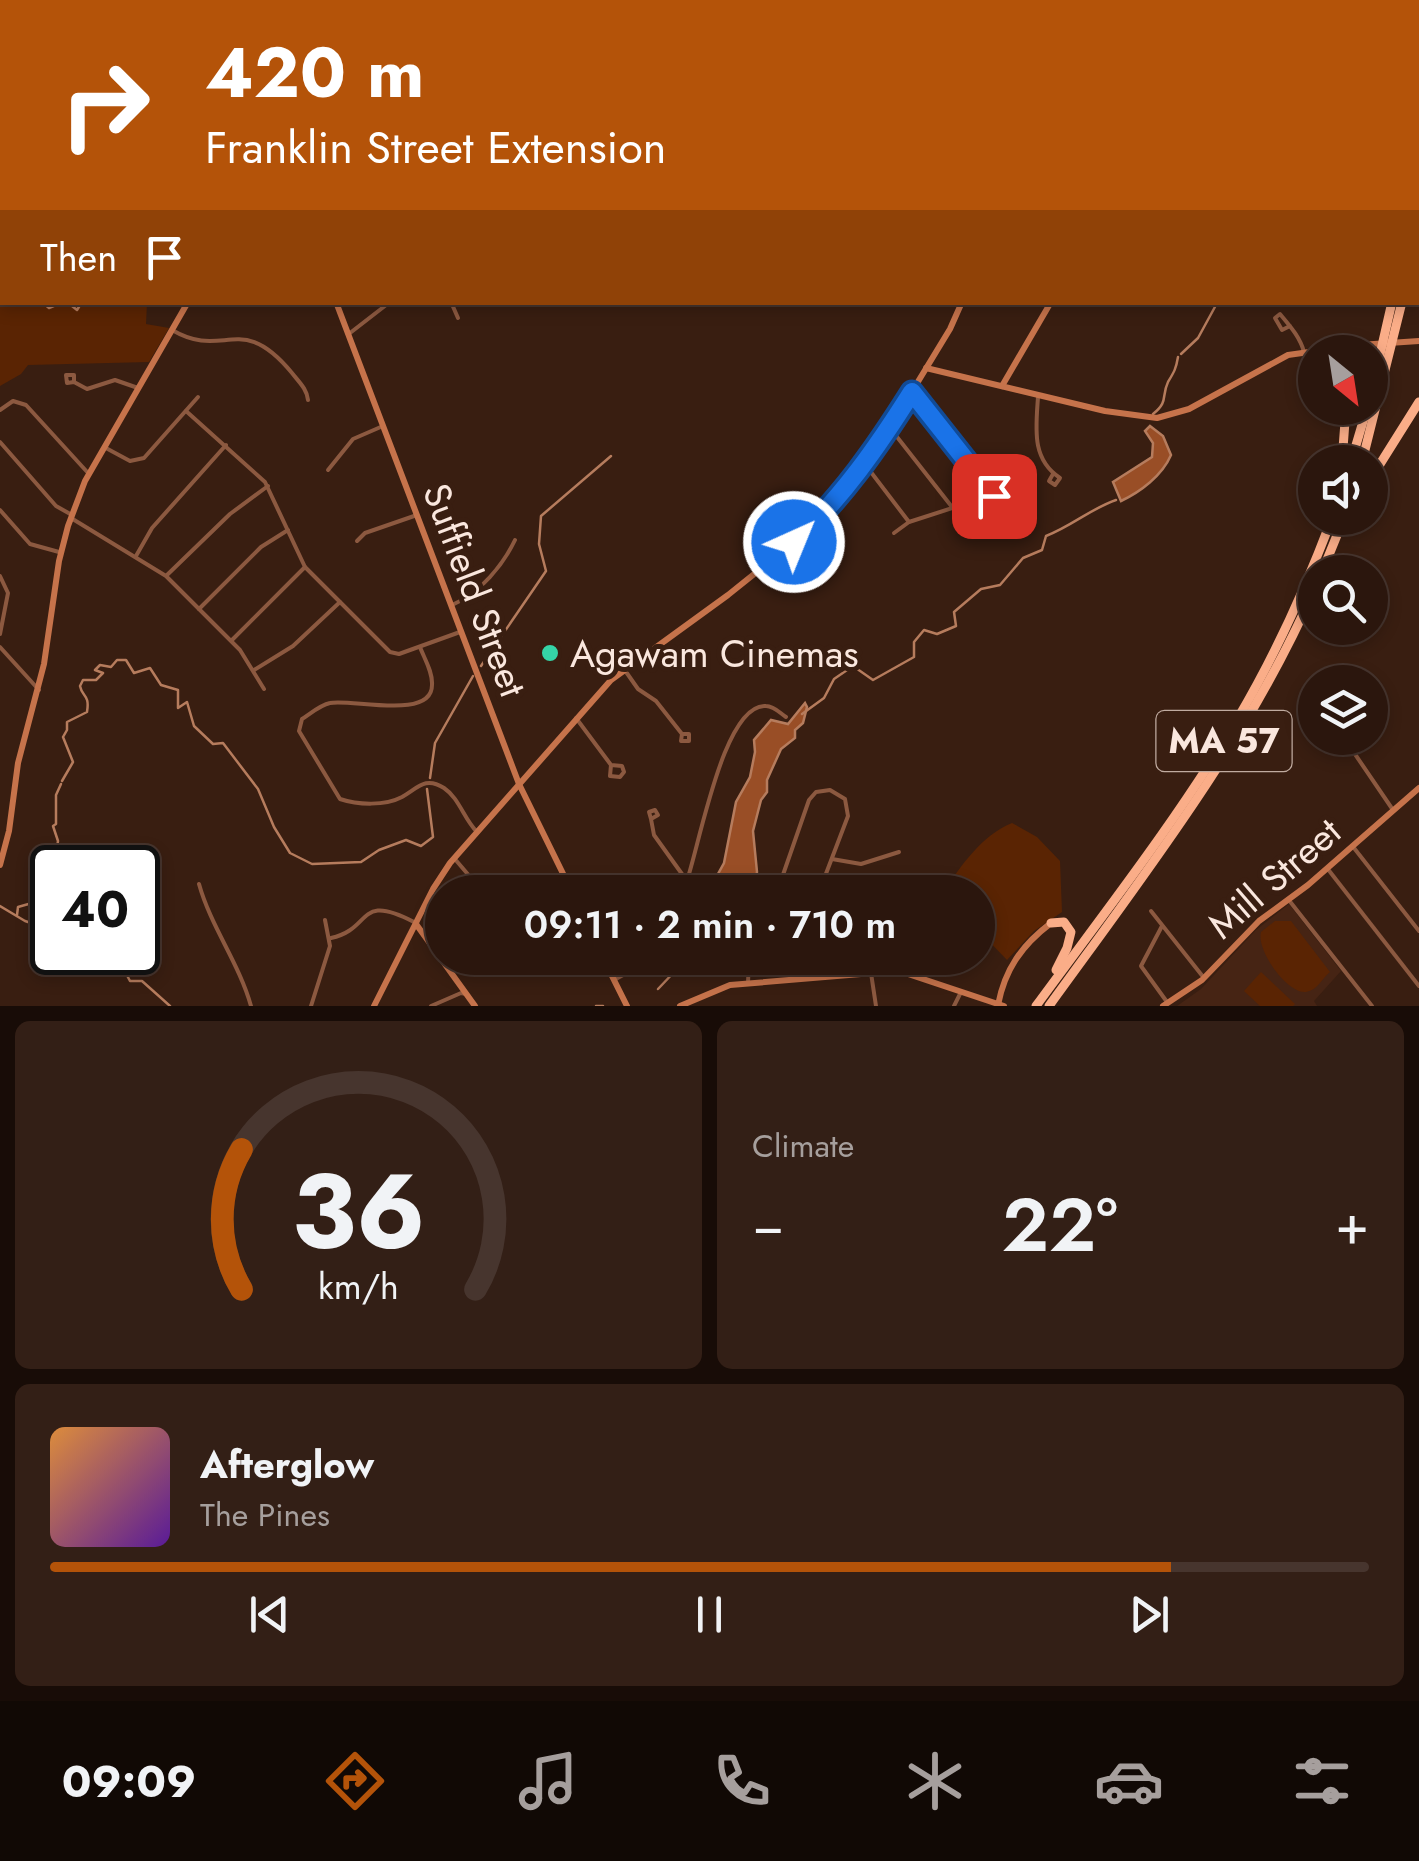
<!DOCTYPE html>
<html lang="en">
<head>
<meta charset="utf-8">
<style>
  body { margin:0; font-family:Jost,sans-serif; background:#331f16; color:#f1f3f6; height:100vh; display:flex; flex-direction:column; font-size:38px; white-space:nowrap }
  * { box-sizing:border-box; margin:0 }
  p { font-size:32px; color:#a69f9d }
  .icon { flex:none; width:55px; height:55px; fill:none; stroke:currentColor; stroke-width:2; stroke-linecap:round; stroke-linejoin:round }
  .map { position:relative; height:1006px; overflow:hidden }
  .panel { display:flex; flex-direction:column; gap:15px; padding:15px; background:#180c07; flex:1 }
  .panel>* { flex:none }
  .hud { position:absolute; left:0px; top:0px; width:1420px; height:305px; box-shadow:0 5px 15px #0003,0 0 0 2px #47352e; background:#b45309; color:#fff; overflow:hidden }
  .needle { width:65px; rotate:150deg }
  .buttons { position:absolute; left:1298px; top:335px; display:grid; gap:20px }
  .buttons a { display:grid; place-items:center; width:90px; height:90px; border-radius:50%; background:#2b160d; box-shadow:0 5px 15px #0003,0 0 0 2px #47352e; font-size:50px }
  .speed { position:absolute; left:30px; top:845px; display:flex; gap:20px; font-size:50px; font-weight:700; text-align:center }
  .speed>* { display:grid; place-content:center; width:130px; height:130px; border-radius:50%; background:#2b160d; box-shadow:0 5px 15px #0003,0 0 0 2px #47352e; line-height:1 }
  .speed .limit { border:5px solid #111; border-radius:15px; background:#fff; color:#111 }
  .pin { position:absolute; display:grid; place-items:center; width:85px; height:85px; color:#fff; margin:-42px; border-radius:20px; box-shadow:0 5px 15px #0006 }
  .me { position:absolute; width:110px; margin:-55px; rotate:44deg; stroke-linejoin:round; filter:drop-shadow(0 0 8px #0008) }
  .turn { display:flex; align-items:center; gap:35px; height:210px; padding:0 40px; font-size:45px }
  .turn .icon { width:130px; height:130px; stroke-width:2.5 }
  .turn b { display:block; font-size:70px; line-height:85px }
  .then { display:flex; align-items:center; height:95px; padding:0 40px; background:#0003; gap:20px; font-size:38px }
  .big { font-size:75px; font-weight:600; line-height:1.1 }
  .panel .card { flex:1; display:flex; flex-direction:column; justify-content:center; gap:15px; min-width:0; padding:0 35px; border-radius:15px; background:#331f16 }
  .panel .dial { align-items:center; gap:0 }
  .dial svg { height:260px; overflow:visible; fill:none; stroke:#47352e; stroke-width:7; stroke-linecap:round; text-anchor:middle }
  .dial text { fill:#f1f3f6; stroke:none }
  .song { display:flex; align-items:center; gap:30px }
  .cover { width:120px; height:120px; border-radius:15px; background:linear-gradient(135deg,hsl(30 70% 55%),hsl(270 70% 35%)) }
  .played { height:10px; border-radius:5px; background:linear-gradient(90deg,#b45309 85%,#47352e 85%) }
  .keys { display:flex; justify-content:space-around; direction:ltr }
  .heat { display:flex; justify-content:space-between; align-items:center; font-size:55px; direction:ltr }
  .panel .tiles { flex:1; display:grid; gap:15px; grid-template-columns:1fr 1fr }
  .card:last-child { grid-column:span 2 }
  .trip { position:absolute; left:425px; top:875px; width:570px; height:100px; border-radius:50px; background:#2b160d; box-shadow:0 5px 15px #0003,0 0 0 2px #47352e; font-weight:600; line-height:100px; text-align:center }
  .tab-bar { display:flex; height:160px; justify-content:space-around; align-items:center; background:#110905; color:#a69f9d }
  .tab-bar .icon { width:70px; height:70px }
  .tab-bar .current { color:#b45309 }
  .tab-bar b { font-size:45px; color:#f1f3f6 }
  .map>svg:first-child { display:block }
  .built { fill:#462414 }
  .green { fill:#5a2403 }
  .water { fill:#994e26; stroke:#b67c5d; stroke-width:2.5 }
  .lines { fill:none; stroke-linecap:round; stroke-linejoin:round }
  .stream { stroke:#b67c5d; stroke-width:2.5 }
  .street { stroke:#8c5940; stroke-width:4 }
  .secondary { stroke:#c6734b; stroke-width:6 }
  .highway { stroke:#faad88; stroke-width:9 }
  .route-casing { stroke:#114b97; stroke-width:25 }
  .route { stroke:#1a73e8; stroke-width:18 }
  .poi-dot { fill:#35d4a7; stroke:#391e11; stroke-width:4 }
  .labels { text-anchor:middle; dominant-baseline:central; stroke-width:10; stroke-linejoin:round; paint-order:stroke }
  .shield { fill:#391e11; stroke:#c0aba0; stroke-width:2.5 }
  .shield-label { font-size:35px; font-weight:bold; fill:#fae7de }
  .street-label { font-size:38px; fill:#fae7de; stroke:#391e11 }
  .poi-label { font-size:38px; fill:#fae7de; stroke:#391e11; text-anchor:start }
</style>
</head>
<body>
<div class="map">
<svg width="1419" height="1006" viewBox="0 0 1419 1006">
  <rect width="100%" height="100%" fill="#391e11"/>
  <path class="built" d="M1289,904L1341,971L1314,1001L1317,1006H1177L1201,989L1256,930Z"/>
  <g class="green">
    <path d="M0,275H2V302L147,303L146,324L169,328L149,362L28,365L21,374L0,386Z"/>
    <path d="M1012,823L1037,837L1060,861L1062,912L1034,931L1007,960L978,930V892L944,890C963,864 981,836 1012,823Z"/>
    <path d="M1275,921H1291L1330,972C1322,978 1318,990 1306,992C1287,994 1256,950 1261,932Z"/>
    <path d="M1261,972L1295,1004L1293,1006H1260L1244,991Z"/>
  </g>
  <g class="water">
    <path d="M1150,426L1163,436L1171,455C1162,476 1140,492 1121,501L1113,482L1152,457L1153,443L1145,431Z"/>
    <path d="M805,703L807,707L803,723L795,730V738L781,749L767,780V792L761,800L753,831L757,872L753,892H708L724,863L736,802L750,777L755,752L754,740L771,720L788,724Z"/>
  </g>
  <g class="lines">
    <g class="stream">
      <path d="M136,0L143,2"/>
      <path d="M271,0L272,2"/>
      <path d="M16,2L20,0"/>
      <path d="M152,2L156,0"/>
      <path d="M4,302H11"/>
      <path d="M42,302L49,308L63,302"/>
      <path d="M67,302L77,310L82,302"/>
      <path d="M1181,354L1198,338L1216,305"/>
      <path d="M1153,414C1169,401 1161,397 1168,382C1174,372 1176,369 1178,357"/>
      <path d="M481,666L546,571L539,544L541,516L611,456"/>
      <path d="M802,714L824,698L834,679L853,666L873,680L914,657V642L924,630L937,634L956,626L954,612L981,589L1000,585L1023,558L1042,550L1046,536C1072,526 1090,509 1116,500"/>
      <path d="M430,778L435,743L473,676"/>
      <path d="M62,781L73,762L63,737L67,730V722L87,712C90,694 82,697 80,686L83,680H96L103,673L95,670L100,665L111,667L117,660H126L134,673L150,668L161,685L178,690V708L187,702L194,726L213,744L223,743L258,789L274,827L290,853L312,864L361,862L379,850L406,840L421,846L433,837L427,789"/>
      <path d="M54,868L58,841L53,826L56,824V795L61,784"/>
      <path d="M0,906L25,921L52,930"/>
      <path d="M17,915L18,907L32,903L42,881L52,869"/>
      <path d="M107,952L122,966L130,981H142L170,1006"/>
      <path d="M658,989L677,969L692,968"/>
      <path d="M596,1006H603"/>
    </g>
    <g class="street">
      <path d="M0,12L2,16"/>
      <path d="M451,302L458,318"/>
      <path d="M1290,326L1282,330L1275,318L1280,314C1290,326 1300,337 1304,352"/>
      <path d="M172,330C225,361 240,310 292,373C299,382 307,389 308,400"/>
      <path d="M350,333L390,302"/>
      <path d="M74,382V375H66L67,383L74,382L87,389L115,380L138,388"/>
      <path d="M912,392L1014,521"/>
      <path d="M1038,397C1036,428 1031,459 1060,478L1055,485L1049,481L1053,474"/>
      <path d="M0,410L13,401L26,405L89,474"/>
      <path d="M186,411L265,482L305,567L390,652L399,654L460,632"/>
      <path d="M890,428L952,507"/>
      <path d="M0,442L56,506L72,515"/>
      <path d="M104,447L130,461L144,458L198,397"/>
      <path d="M864,463L909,522L974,501"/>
      <path d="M328,470L353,439L383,426"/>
      <path d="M0,510L30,544L59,552"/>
      <path d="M71,518L166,576L240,650L264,689"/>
      <path d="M894,533L909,522"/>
      <path d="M357,541L365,533L417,515"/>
      <path d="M136,556L152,528L226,445"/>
      <path d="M167,575L230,514L268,486"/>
      <path d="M0,576L8,593L0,634"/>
      <path d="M454,604C480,593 503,565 515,540"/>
      <path d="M199,609L261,547L288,530"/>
      <path d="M232,640L305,567"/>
      <path d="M0,647L39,690"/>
      <path d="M420,647C424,658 433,672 432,685C432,721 349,698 330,703C320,705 310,714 302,719L299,731L340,799C358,805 385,806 402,797C418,788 425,776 444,788C459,798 464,819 477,832"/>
      <path d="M624,669L638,689L656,701L682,734L681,741H689V734H682"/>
      <path d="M254,670L293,646L340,602"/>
      <path d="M576,718L611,765L610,776L620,777L624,772L622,766L611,765"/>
      <path d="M1344,738L1393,810"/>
      <path d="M651,819L649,812L655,810L658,815L651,819L654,835L687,881"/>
      <path d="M1354,848L1419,931"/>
      <path d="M454,858L483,892"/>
      <path d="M832,859L861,864L899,852"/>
      <path d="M1327,868L1419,986"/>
      <path d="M199,884C211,927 239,963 251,1006"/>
      <path d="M683,892C697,862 721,703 766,706C774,706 780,713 786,717"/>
      <path d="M777,892L809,800L816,792L830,790L845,799L848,816L819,892"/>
      <path d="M1288,899L1372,1006"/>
      <path d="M1151,911L1204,978"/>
      <path d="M1162,926L1141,966L1167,1002"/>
      <path d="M331,938C373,929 356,892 414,922"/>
      <path d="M871,973L876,1006"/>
      <path d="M833,976L839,958"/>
      <path d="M614,980L654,958"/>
      <path d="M790,980L796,958"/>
      <path d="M748,983L749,958"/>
      <path d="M311,1006L330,946L325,920"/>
      <path d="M431,1006L461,993L466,994"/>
      <path d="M954,1006L960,994"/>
    </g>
    <g class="secondary">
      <path d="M222,0V2"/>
      <path d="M959,0V2"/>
      <path d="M1221,0L1222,2"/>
      <path d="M336,302L519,784L572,892"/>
      <path d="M926,368L1105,411L1157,418L1189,409L1288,355L1359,345L1419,341"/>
      <path d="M1002,386L1051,302"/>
      <path d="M0,865L9,831L18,763L44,664L59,561L68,526L85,481L188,302"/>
      <path d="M416,924L475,1006"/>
      <path d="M603,958L627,1006"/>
      <path d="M998,1005C1005,969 1022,945 1051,923"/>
      <path d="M374,1006L433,889L450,863L611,680L728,595L794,542L821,515L888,431L950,329L962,302"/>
      <path d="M680,1006L730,985L885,972L908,974L1004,1006"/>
      <path d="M1163,1006L1202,980L1259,921L1308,885L1419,788"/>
    </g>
    <g class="highway">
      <path d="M1418,184L1419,177"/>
      <path d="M1418,233L1419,226"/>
      <path d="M1343,347V352"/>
      <path d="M1319,350L1328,352"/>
      <path d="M1370,398L1392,302"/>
      <path d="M1342,462L1346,408"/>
      <path d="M1351,462L1367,408"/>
      <path d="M1362,462L1402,302"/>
      <path d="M1370,480L1419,402"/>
      <path d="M1322,572L1344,518"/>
      <path d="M1051,923L1064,922L1071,932L1067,948L1056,970"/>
      <path d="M1036,1006C1105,912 1178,819 1238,718C1276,654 1306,587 1332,518"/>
      <path d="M1049,1006C1146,872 1248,741 1315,588"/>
    </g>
  </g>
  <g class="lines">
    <g class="route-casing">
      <path id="route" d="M794,542C842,498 878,446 912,392L994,496"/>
    </g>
    <use href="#route" class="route"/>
  </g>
  <circle class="poi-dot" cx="550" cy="653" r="10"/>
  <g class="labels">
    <rect class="shield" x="1156.5" y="711" width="135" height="60" rx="8"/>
    <g class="shield-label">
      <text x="1224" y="741">MA 57</text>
    </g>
    <g class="street-label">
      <text transform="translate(475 590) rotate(69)">Suffield Street</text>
      <text transform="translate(1274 878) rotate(-41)">Mill Street</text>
    </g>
    <g class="poi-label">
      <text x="570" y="653">Agawam Cinemas</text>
    </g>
  </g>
</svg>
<div class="buttons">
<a><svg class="needle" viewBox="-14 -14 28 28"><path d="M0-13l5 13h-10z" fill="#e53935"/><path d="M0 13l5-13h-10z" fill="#a69f9d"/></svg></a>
<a><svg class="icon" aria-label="sound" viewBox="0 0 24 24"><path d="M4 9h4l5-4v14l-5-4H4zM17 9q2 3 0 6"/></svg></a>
<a><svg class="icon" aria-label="search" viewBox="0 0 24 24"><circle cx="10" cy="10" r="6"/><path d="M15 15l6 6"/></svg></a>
<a><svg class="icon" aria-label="layers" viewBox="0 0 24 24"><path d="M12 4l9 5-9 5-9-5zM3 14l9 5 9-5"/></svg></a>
</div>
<div class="speed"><div class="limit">40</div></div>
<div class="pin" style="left:994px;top:496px;background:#d93025"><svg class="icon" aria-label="arrive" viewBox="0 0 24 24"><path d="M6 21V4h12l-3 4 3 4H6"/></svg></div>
<svg class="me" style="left:794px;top:542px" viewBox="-20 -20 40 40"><circle r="17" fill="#1a73e8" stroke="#fff" stroke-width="3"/><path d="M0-11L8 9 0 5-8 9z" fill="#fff"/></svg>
<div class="trip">09:11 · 2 min · 710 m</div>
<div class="hud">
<div class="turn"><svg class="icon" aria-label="right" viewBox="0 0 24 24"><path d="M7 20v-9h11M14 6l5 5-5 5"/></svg><div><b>420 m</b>Franklin Street Extension</div></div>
<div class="then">Then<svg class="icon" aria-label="arrive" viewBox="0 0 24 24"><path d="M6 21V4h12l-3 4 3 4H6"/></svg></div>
</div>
</div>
<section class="panel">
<div class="tiles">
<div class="card dial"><svg viewBox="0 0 100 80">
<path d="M14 69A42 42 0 1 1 86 69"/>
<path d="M14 69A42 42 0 0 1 14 26" stroke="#b45309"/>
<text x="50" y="56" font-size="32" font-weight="700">36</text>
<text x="50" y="72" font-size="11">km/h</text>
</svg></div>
<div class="card"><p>Climate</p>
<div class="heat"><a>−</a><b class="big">22°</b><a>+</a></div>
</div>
<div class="card">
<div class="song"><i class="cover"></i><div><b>Afterglow</b><p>The Pines</p></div></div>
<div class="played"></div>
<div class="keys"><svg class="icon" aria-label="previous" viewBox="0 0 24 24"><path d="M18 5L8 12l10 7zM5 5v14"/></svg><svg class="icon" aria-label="pause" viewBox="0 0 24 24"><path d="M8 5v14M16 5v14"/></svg><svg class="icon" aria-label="next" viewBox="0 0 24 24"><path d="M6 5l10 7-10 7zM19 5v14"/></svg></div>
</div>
</div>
</section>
<nav class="tab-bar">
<b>09:09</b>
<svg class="icon current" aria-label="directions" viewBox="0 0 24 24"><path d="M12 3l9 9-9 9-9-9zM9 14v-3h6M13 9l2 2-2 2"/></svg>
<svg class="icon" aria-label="music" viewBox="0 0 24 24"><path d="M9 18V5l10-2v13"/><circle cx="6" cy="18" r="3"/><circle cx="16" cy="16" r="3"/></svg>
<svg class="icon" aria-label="phone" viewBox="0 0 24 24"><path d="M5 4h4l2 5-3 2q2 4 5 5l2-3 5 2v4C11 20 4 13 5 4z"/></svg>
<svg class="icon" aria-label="climate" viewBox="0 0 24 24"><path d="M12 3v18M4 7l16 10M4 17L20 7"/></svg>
<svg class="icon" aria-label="car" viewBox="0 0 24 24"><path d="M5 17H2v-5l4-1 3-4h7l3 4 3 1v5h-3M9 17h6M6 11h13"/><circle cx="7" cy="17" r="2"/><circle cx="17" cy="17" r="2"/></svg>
<svg class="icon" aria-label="filters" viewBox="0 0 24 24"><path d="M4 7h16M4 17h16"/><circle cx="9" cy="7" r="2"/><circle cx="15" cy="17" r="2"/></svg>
</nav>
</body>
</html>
